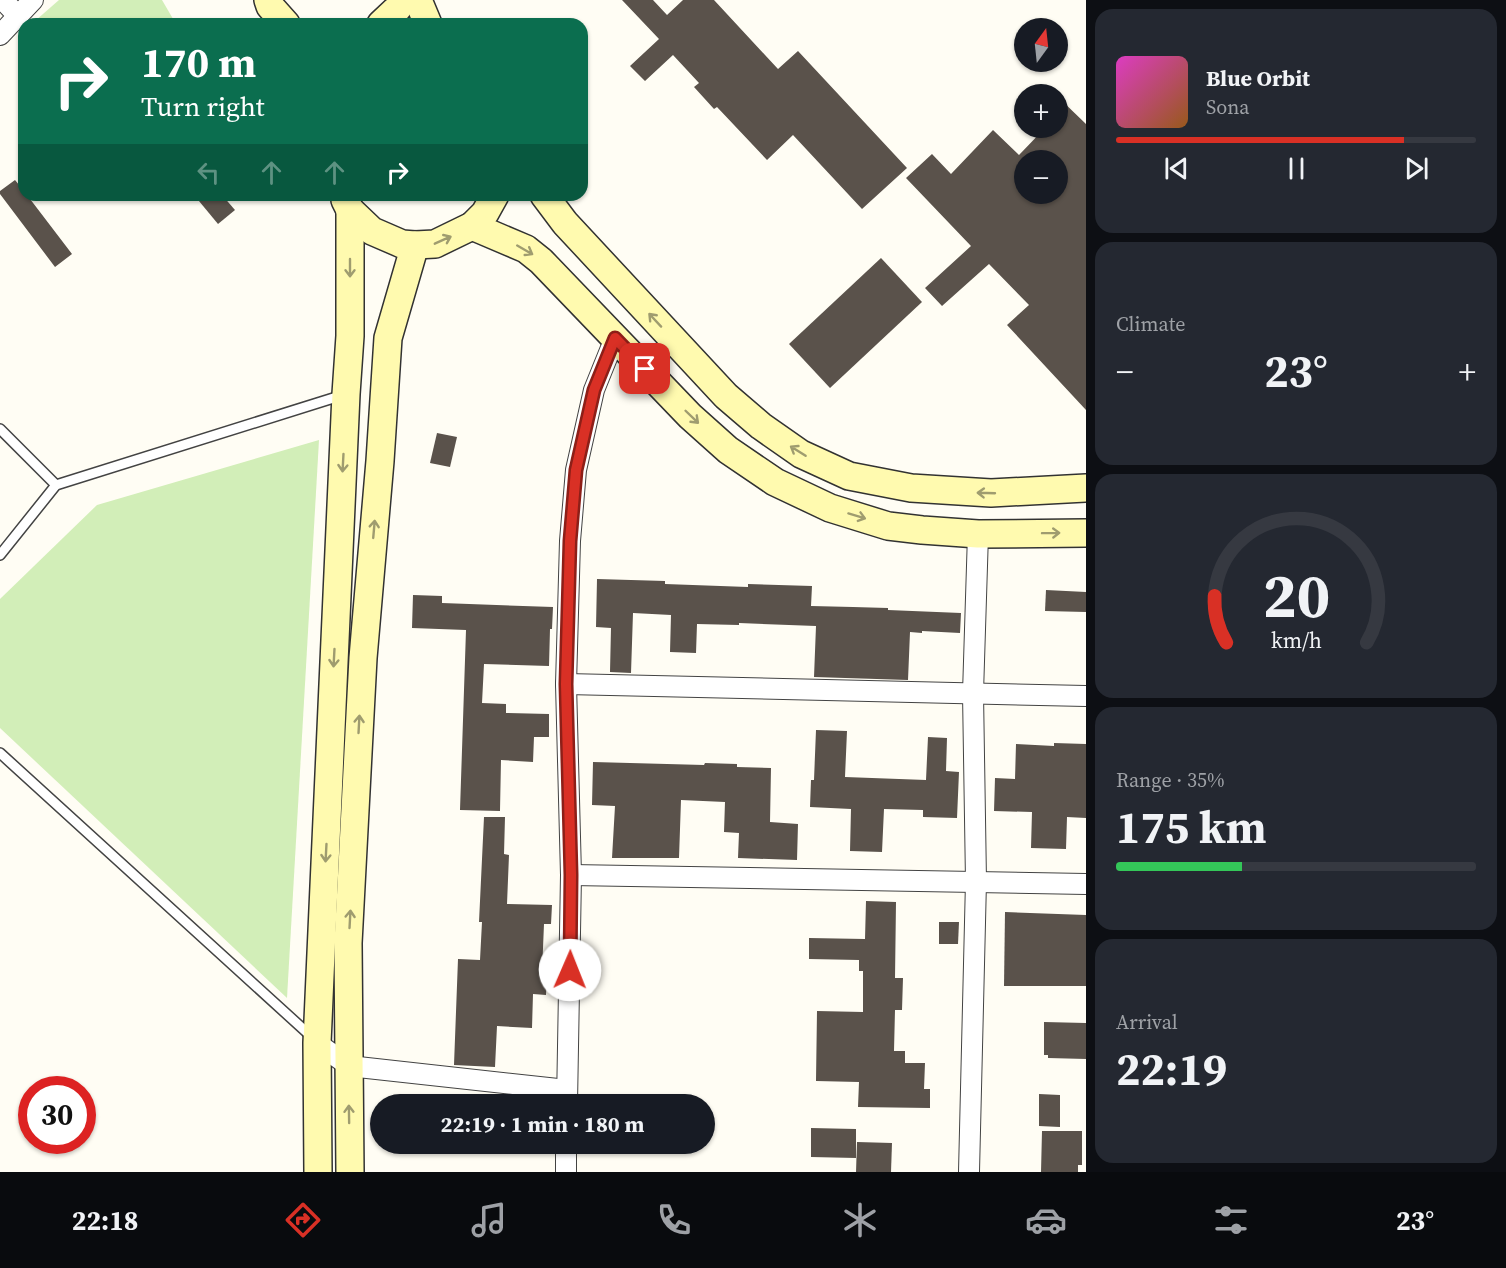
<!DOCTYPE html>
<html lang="en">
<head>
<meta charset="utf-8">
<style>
  body { margin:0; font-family:"Source Serif 4",serif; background:#242831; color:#f1f3f6; height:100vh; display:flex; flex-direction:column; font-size:22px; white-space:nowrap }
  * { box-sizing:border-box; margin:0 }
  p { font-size:20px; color:#9ea1a6 }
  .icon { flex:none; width:33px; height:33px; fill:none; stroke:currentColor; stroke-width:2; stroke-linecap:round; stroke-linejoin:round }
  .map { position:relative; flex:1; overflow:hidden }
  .side { display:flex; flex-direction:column; gap:9px; padding:9px; background:#0d0f14; width:420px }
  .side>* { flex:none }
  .top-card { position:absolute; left:18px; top:18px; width:570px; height:183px; border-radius:18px; box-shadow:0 2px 4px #0004; background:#0b6e4f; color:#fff; overflow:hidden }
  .needle { width:39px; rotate:15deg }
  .fabs { position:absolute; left:1014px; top:18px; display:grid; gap:12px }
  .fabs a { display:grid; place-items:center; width:54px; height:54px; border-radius:50%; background:#171b24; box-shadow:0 2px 4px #0004; font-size:30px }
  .speed { position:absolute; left:18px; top:1076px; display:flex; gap:12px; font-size:30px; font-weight:700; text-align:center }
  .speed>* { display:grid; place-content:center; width:78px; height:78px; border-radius:50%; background:#171b24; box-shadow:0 2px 4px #0004; line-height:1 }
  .speed .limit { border:9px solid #d22; background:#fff; color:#111 }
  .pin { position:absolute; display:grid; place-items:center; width:51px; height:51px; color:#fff; margin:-26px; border-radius:12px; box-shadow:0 3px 9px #0006 }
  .me { position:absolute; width:66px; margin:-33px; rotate:1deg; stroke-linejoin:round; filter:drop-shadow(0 0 4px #0008) }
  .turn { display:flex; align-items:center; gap:21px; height:126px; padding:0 24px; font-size:27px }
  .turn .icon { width:78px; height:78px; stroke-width:2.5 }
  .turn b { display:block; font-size:42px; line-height:51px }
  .lanes { display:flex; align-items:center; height:57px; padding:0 24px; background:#0003; justify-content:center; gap:30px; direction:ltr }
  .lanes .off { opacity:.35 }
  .big { font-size:45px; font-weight:700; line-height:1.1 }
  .side .tile { flex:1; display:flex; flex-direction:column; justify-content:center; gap:9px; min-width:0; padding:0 21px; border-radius:18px; background:#242831 }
  .side .dial { align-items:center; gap:0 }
  .dial svg { height:156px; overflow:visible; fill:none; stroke:#363941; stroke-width:7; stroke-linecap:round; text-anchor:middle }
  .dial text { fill:#f1f3f6; stroke:none }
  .song { display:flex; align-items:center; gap:18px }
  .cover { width:72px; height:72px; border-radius:9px; background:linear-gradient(135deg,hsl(310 70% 55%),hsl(30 70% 35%)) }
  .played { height:6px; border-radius:3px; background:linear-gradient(90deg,#d93025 80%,#363941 80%) }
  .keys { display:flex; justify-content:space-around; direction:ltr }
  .heat { display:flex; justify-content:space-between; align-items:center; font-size:33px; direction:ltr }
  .charge { height:9px; border-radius:4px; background:linear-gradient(90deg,#34c759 35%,#363941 0) }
  .trip { position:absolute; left:370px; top:1094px; width:345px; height:60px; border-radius:30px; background:#171b24; box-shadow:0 2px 4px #0004; font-weight:700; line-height:60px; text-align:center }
  .tab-bar { display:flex; height:96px; justify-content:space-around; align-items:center; background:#090b0e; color:#9ea1a6 }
  .tab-bar .icon { width:42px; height:42px }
  .tab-bar .selected { color:#d93025 }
  .tab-bar b { font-size:27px; color:#f1f3f6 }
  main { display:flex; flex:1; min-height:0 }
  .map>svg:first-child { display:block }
  .green { fill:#d2eeb8 }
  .building { fill:#5a524b; fill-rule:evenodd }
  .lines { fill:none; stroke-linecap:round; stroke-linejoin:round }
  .service-casing { stroke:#434343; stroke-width:12 }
  .minor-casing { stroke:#434343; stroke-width:22 }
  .secondary-casing { stroke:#323232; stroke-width:30 }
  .service { stroke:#fff; stroke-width:9 }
  .minor { stroke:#fff; stroke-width:20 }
  .secondary { stroke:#fffaaf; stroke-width:27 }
  .oneway { stroke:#9f9c6f }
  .route-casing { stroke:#8d1f18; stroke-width:15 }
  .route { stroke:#d93025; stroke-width:10 }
</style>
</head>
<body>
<main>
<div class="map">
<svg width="1086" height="1172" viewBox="0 0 1086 1172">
  <rect width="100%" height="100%" fill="#fffdf4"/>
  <g class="green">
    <path d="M59,0H162L176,24H46L35,21Z"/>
    <path d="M319,440L287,998L0,728V599L97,505Z"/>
  </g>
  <g class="building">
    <path d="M622,0H653L667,15L683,0H714L778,69L798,51L907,168L862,209L793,135L767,160L717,107L714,109L694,87L699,83L673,55L645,81L630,66L659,39Z"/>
    <path d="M1058,97L1086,124V410L1007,325L1029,305L989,264L942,306L925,288L971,246L906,178L932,154L951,174L993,130L1019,155L1045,128H1058ZM1024,160H1058V194H1024Z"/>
    <path d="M15,180L24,191V195H27L72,254L55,267L0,194V191Z"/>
    <path d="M194,195H222L235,210L218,224Z"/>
    <path d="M881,258L922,302L830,388L789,344Z"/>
    <path d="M437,433L457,437L450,467L430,463Z"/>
    <path d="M597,579L665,581V584L748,587V584L812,586L811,606L853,607L888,608V610L961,613L960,633L922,631V633L910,632L908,680L814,677L816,626L739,623V625L697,624L696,653L670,652L671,615L633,613L631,673L610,672L611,628L596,627Z"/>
    <path d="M1046,590L1086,592V612L1045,611Z"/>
    <path d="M413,595L442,596V603L553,607L552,629H550L549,666L484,664L482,703L506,704V713L549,714V737H534L533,762L501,760L500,811L460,810L466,630L412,628Z"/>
    <path d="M816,730L847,731L845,777L926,780L928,737L947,738L946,771L959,772L957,818L923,817V810L884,809L882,852L850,851L851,809L810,807L811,780H814Z"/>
    <path d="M1054,743L1086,744V818L1067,817L1066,849L1031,848L1032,812L994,811L995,778L1015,779L1016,744L1054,746Z"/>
    <path d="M593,762L704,765L705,763L737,764V767L771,768L770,822L798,824L797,860L738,858L739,833L724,832L725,802L681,800L679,858H612L615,806L592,805Z"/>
    <path d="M484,817H505L504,854L509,855L507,904L552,905L551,924H544L542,972H547L546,995L533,994L532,1028L497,1026L495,1067L454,1065L458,959L480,960L482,922H479Z"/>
    <path d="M866,901L896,902L895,978H903L902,1010H895L894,1051H905V1063H925L924,1089H930V1108L858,1107L859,1082L816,1081L817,1011L863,1012V971H859V960L809,959V938L865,939Z"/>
    <path d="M1005,912L1086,915V986H1004Z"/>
    <path d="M939,922H959L958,944H939Z"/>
    <path d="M1044,1022L1086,1023V1059L1048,1058V1055H1044Z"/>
    <path d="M1039,1094L1060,1095V1127L1039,1126Z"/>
    <path d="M811,1128L856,1129V1158L811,1157Z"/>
    <path d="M1042,1131H1082V1165H1078V1172H1041Z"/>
    <path d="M857,1142L892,1143L891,1172H856Z"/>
  </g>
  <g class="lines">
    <g class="service-casing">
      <g id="service">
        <path d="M0,429L56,485"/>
        <path d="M0,555L56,485L343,395"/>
        <path d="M0,753L313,1038"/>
      </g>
    </g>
    <g class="minor-casing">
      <g id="minor">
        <path d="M3,0L18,16"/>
        <path d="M0,35L33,0"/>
        <path d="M566,684L1086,696"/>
        <path d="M571,875L1086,884"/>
        <path d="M317,1043L349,1066L567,1090"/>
        <path d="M567,1104L571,875L566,684L570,541L576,470L594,390L615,338"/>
        <path d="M566,1172V1143"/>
        <path d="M969,1172L976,881L973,693L978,534"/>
      </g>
    </g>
    <g class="secondary-casing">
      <g id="secondary">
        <path d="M268,0L270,6L286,24"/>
        <path d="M418,0L428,24"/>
        <path d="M381,24L398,8L401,0"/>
        <path d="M544,195L565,223L726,396L761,426L801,454L849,476L911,488L991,493L1086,488"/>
        <path d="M345,200L350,210L372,231L402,244L415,245L435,244L472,226L485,213L495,195"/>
        <path d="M472,226L526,249L541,261L690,416L728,450L775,482L830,508L888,526L922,530L978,534L1086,533"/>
        <path d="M318,1172L317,1043L346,394L350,336V210"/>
        <path d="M350,1172L348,943L363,658L380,461L388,338L415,245"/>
      </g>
    </g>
    <use href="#service" class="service"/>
    <use href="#minor" class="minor"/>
    <use href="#secondary" class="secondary"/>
  </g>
  <defs><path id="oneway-shaft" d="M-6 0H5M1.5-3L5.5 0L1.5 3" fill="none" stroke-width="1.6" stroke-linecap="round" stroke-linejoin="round" transform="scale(1.5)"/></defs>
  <g class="oneway">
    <use href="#oneway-shaft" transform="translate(443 240) rotate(-24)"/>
    <use href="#oneway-shaft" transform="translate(525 250) rotate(30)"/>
    <use href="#oneway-shaft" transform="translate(350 268) rotate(90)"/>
    <use href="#oneway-shaft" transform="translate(655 320) rotate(-133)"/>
    <use href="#oneway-shaft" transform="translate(692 417) rotate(44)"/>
    <use href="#oneway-shaft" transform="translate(798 451) rotate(-148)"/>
    <use href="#oneway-shaft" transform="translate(343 463) rotate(93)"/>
    <use href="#oneway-shaft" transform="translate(986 493) rotate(-178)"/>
    <use href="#oneway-shaft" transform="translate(857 516) rotate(17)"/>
    <use href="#oneway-shaft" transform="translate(374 529) rotate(-85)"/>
    <use href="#oneway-shaft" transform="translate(1051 533) rotate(-1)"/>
    <use href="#oneway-shaft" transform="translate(334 658) rotate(93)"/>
    <use href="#oneway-shaft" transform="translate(359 724) rotate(-87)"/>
    <use href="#oneway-shaft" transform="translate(326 853) rotate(93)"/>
    <use href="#oneway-shaft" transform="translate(350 919) rotate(-87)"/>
    <use href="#oneway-shaft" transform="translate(349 1114) rotate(-91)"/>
  </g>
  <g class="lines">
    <g class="route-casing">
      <path id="route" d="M570,970L571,875L566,684L570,541L576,470L594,390L615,338L645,369"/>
    </g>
    <use href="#route" class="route"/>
  </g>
</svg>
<div class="fabs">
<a><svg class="needle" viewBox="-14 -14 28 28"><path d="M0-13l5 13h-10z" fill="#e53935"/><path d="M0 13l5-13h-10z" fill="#9ea1a6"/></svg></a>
<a>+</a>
<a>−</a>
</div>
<div class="speed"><div class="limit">30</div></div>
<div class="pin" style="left:645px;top:369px;background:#d93025"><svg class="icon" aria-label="arrive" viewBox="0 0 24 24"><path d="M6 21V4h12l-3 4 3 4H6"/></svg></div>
<svg class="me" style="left:570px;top:970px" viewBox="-20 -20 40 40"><circle r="19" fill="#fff"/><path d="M0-13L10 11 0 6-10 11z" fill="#d93025"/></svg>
<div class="trip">22:19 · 1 min · 180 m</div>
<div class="top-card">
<div class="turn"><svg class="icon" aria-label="right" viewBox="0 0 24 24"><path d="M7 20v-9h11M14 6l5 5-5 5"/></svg><div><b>170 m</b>Turn right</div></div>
<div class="lanes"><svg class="icon off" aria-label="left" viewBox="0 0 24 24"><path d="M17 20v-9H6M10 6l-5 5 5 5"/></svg><svg class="icon off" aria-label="ahead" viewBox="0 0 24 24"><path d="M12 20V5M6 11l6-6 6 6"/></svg><svg class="icon off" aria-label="ahead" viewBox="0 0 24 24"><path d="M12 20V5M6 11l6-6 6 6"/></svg><svg class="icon" aria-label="right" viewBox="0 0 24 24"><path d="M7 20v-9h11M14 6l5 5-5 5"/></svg></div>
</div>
</div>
<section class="side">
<div class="tile">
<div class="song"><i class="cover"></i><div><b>Blue Orbit</b><p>Sona</p></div></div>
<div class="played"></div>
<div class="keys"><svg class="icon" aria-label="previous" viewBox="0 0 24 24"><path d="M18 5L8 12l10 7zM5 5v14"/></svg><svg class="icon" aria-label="pause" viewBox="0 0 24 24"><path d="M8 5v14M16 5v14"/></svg><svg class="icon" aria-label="next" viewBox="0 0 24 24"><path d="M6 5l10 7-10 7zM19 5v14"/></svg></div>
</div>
<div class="tile"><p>Climate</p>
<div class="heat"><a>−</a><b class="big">23°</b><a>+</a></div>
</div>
<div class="tile dial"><svg viewBox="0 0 100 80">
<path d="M14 69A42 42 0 1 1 86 69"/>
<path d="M14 69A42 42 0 0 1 8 45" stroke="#d93025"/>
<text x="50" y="56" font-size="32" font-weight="700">20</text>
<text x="50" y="72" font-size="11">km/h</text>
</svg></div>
<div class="tile"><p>Range · 35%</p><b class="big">175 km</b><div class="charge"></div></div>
<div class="tile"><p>Arrival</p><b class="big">22:19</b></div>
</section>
</main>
<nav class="tab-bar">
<b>22:18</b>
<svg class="icon selected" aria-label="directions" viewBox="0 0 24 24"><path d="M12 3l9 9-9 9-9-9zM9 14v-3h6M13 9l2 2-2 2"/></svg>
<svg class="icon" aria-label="music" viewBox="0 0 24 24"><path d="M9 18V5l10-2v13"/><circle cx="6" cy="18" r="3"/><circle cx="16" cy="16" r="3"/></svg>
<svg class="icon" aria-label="phone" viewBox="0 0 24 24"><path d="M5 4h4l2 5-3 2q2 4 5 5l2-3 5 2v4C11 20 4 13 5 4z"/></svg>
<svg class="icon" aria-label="climate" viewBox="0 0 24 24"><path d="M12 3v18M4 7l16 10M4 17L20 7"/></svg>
<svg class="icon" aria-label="car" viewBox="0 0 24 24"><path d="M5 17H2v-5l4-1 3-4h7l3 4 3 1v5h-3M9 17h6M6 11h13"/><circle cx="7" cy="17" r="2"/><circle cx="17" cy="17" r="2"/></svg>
<svg class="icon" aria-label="filters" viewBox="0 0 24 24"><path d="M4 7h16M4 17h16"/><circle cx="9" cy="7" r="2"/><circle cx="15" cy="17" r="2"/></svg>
<b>23°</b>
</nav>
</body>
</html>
